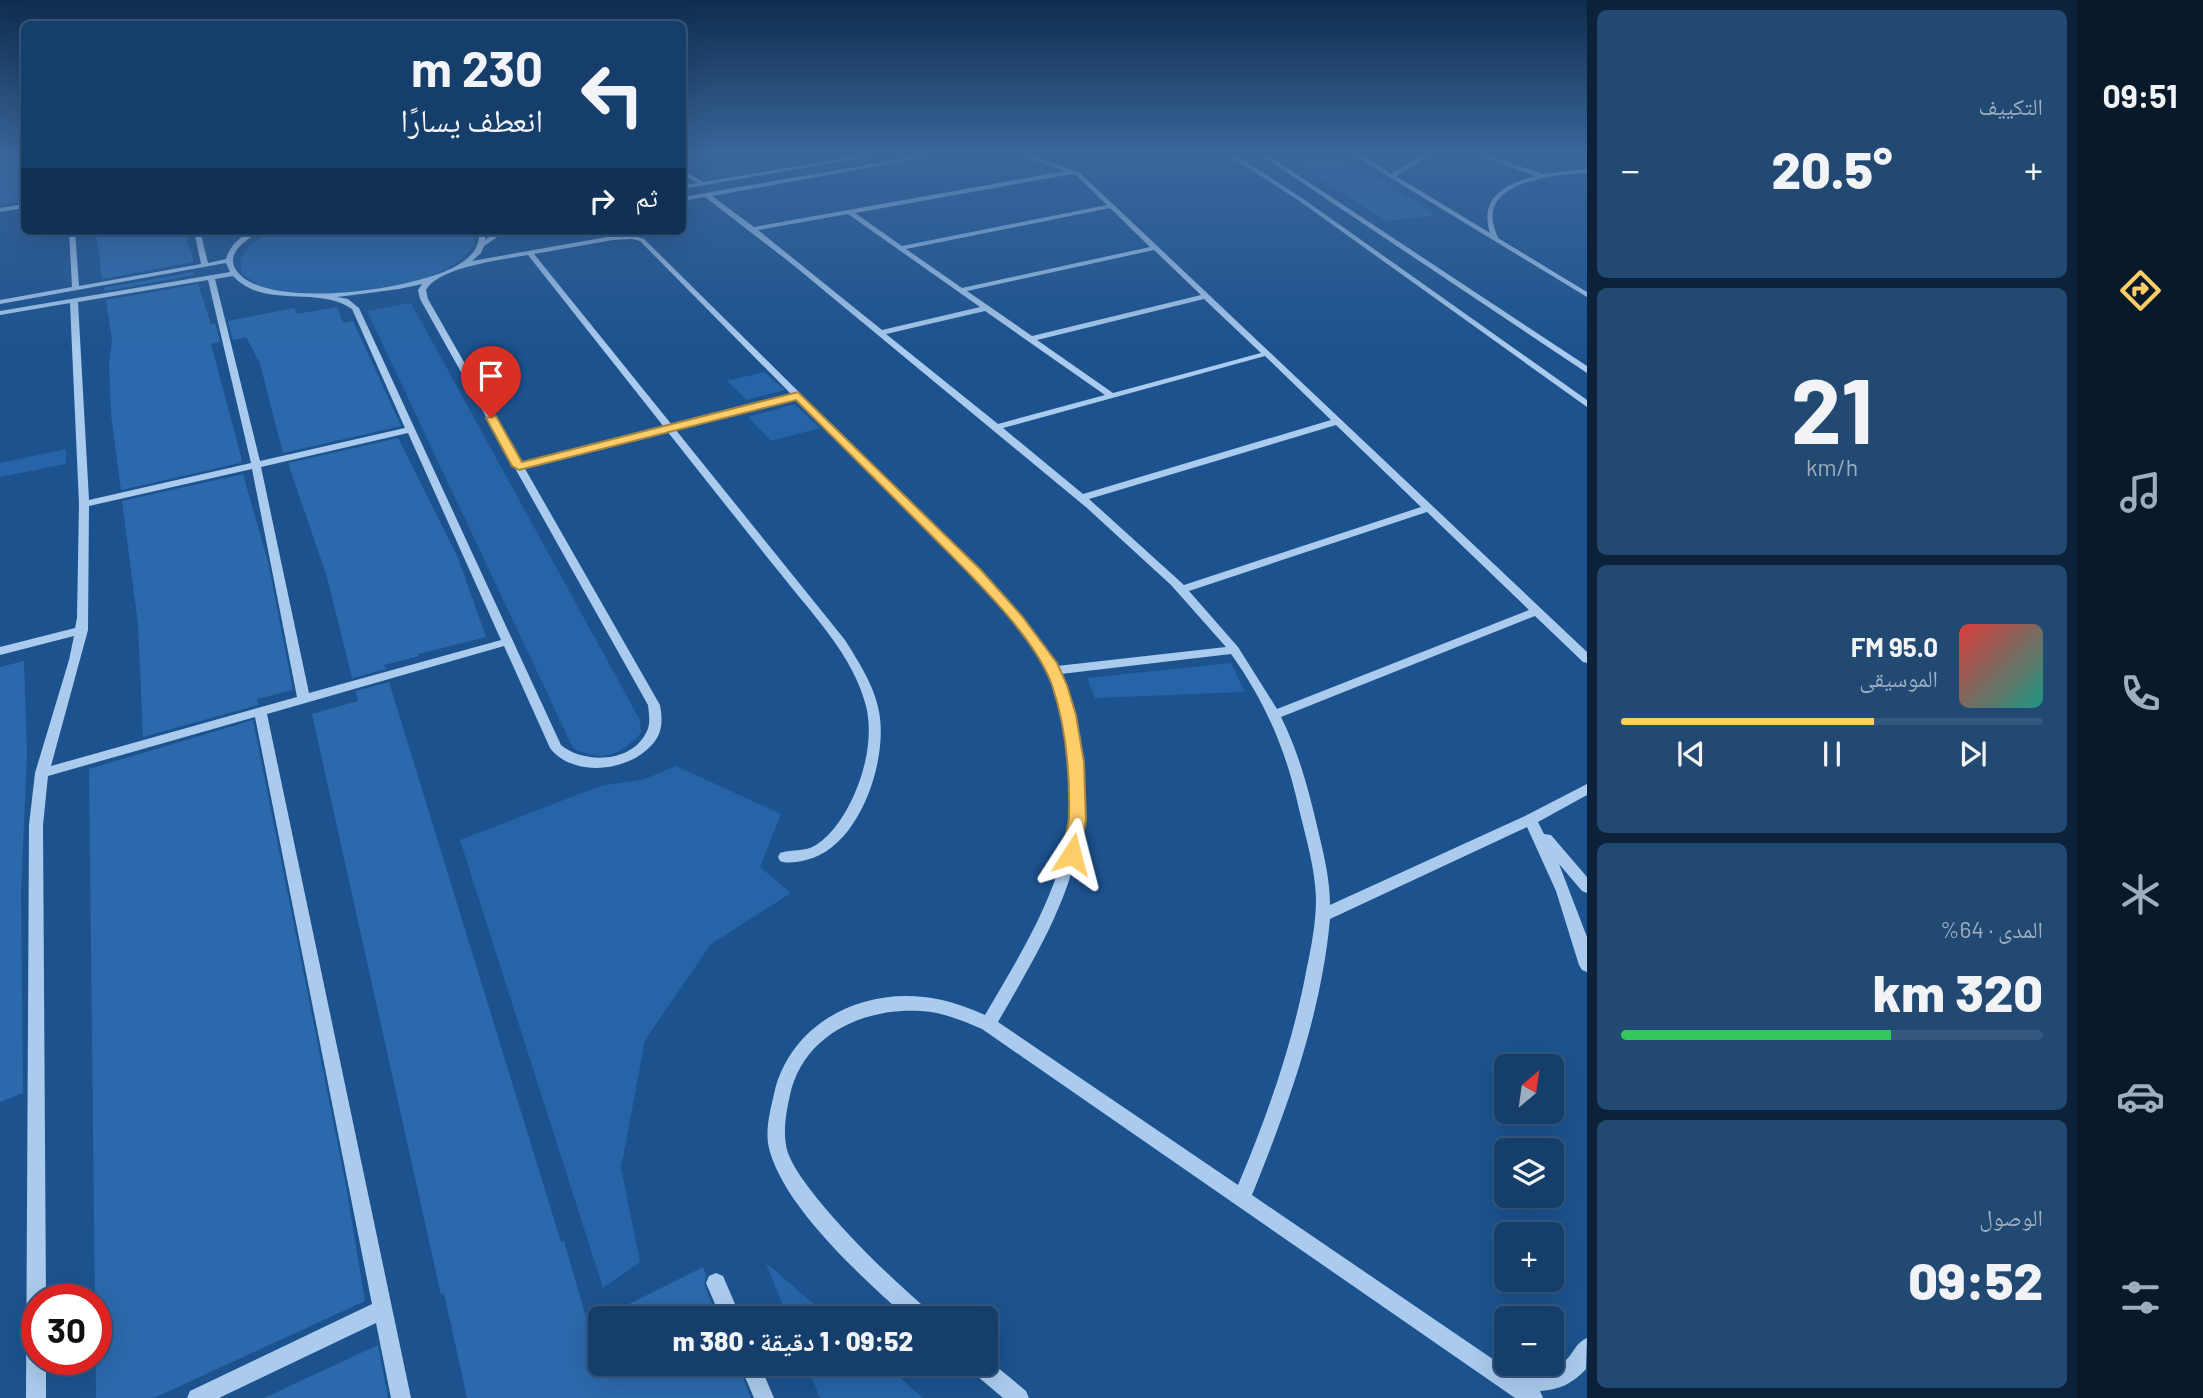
<!DOCTYPE html>
<html lang="ar">
<head>
<meta charset="utf-8">
<style>
  body { margin:0; font-family:Barlow,"Noto Naskh Arabic",sans-serif; background:#224972; color:#f1f3f6; direction:rtl; height:100vh; display:flex; flex-direction:column; font-size:26px; white-space:nowrap }
  * { box-sizing:border-box; margin:0 }
  p { font-size:23px; color:#9daec1 }
  .icon { flex:none; width:38px; height:38px; fill:none; stroke:currentColor; stroke-width:2; stroke-linecap:round; stroke-linejoin:round }
  .map { position:relative; flex:1; overflow:hidden; direction:ltr }
  .sheet { display:flex; flex-direction:column; gap:10px; padding:10px; background:#0c223a; width:490px }
  .sheet>* { flex:none }
  .guide { position:absolute; left:21px; top:21px; width:665px; height:214px; border-radius:10px; box-shadow:0 7px 28px #0002,0 0 0 2px #34577e; direction:rtl; background:#153e6a; color:#f1f3f6; overflow:hidden }
  .needle { width:46px; rotate:29deg }
  .fabs { position:absolute; left:1494px; top:1054px; display:grid; gap:14px }
  .fabs a { display:grid; place-items:center; width:70px; height:70px; border-radius:10px; background:#153e6a; box-shadow:0 7px 28px #0002,0 0 0 2px #34577e; font-size:35px }
  .speed { position:absolute; left:21px; top:1284px; display:flex; gap:14px; font-size:35px; font-weight:700; text-align:center }
  .speed>* { display:grid; place-content:center; width:91px; height:91px; border-radius:50%; background:#153e6a; box-shadow:0 7px 28px #0002,0 0 0 2px #34577e; line-height:1 }
  .speed .limit { border:10px solid #d22; background:#fff; color:#111 }
  .pin { position:absolute; display:grid; place-items:center; width:60px; height:60px; color:#fff; margin:-72px -30px; border-radius:50% 50% 50% 0; rotate:-45deg; box-shadow:0 0 7px #0007 }
  .pin .icon { rotate:45deg }
  .me { position:absolute; width:77px; margin:-38px; rotate:9deg; stroke-linejoin:round; filter:drop-shadow(0 0 5px #0008) }
  .turn { display:flex; align-items:center; gap:24px; height:147px; padding:0 28px; font-size:32px }
  .turn .icon { width:91px; height:91px; stroke-width:2.5 }
  .turn b { display:block; font-size:49px; line-height:60px }
  .then { display:flex; align-items:center; height:66px; padding:0 28px; background:#0003; gap:14px; font-size:26px }
  .big { font-size:52px; font-weight:800; line-height:1.1 }
  .sheet .widget { flex:1; display:flex; flex-direction:column; justify-content:center; gap:10px; min-width:0; padding:0 24px; border-radius:10px; background:#224972 }
  .sheet .dial { align-items:center; gap:0 }
  .dial b { font-size:91px; line-height:1 }
  .song { display:flex; align-items:center; gap:21px }
  .cover { width:84px; height:84px; border-radius:10px; background:linear-gradient(135deg,hsl(0 70% 55%),hsl(170 70% 35%)) }
  .played { height:7px; border-radius:4px; background:linear-gradient(90deg,#fdcd68 60%,#34577e 60%) }
  .keys { display:flex; justify-content:space-around; direction:ltr }
  .heat { display:flex; justify-content:space-between; align-items:center; font-size:38px; direction:ltr }
  .charge { height:10px; border-radius:5px; background:linear-gradient(90deg,#34c759 64%,#34577e 0) }
  .trip { position:absolute; left:588px; top:1306px; width:410px; height:70px; border-radius:10px; background:#153e6a; box-shadow:0 7px 28px #0002,0 0 0 2px #34577e; font-weight:800; line-height:70px; text-align:center; direction:rtl }
  main { display:flex; flex:1; min-height:0 }
  .menu { display:flex; flex-direction:column; width:126px; justify-content:space-around; align-items:center; background:#08192a; color:#9daec1 }
  .menu .icon { width:49px; height:49px }
  .menu .active { color:#fdcd68 }
  .menu b { font-size:32px; color:#f1f3f6 }
  .map>svg:first-child { display:block }
  .green { fill:#2664a7 }
  .building { fill:#2c69ac }
  .lines { fill:none; stroke-linecap:round; stroke-linejoin:round }
  .minor { fill:#aacbed; fill-rule:evenodd }
  .route { fill:#fdcd68; stroke:#a48544; stroke-width:2 }
</style>
</head>
<body>
<main>
<nav class="menu">
<b>09:51</b>
<svg class="icon active" aria-label="directions" viewBox="0 0 24 24"><path d="M12 3l9 9-9 9-9-9zM9 14v-3h6M13 9l2 2-2 2"/></svg>
<svg class="icon" aria-label="music" viewBox="0 0 24 24"><path d="M9 18V5l10-2v13"/><circle cx="6" cy="18" r="3"/><circle cx="16" cy="16" r="3"/></svg>
<svg class="icon" aria-label="phone" viewBox="0 0 24 24"><path d="M5 4h4l2 5-3 2q2 4 5 5l2-3 5 2v4C11 20 4 13 5 4z"/></svg>
<svg class="icon" aria-label="climate" viewBox="0 0 24 24"><path d="M12 3v18M4 7l16 10M4 17L20 7"/></svg>
<svg class="icon" aria-label="car" viewBox="0 0 24 24"><path d="M5 17H2v-5l4-1 3-4h7l3 4 3 1v5h-3M9 17h6M6 11h13"/><circle cx="7" cy="17" r="2"/><circle cx="17" cy="17" r="2"/></svg>
<svg class="icon" aria-label="filters" viewBox="0 0 24 24"><path d="M4 7h16M4 17h16"/><circle cx="9" cy="7" r="2"/><circle cx="15" cy="17" r="2"/></svg>
</nav>
<section class="sheet">
<div class="widget"><p>التكييف</p>
<div class="heat"><a>−</a><b class="big">20.5°</b><a>+</a></div>
</div>
<div class="widget dial"><b>21</b><p>km/h</p></div>
<div class="widget">
<div class="song"><i class="cover"></i><div><b>95.0 FM</b><p>الموسيقى</p></div></div>
<div class="played"></div>
<div class="keys"><svg class="icon" aria-label="previous" viewBox="0 0 24 24"><path d="M18 5L8 12l10 7zM5 5v14"/></svg><svg class="icon" aria-label="pause" viewBox="0 0 24 24"><path d="M8 5v14M16 5v14"/></svg><svg class="icon" aria-label="next" viewBox="0 0 24 24"><path d="M6 5l10 7-10 7zM19 5v14"/></svg></div>
</div>
<div class="widget"><p>المدى · 64%</p><b class="big">320 km</b><div class="charge"></div></div>
<div class="widget"><p>الوصول</p><b class="big">09:52</b></div>
</section>
<div class="map">
<svg width="1587" height="1398" viewBox="0 0 1587 1398">
  <rect width="100%" height="100%" fill="#1c528e"/>
  <g class="green">
    <path d="M908,152H930L793,175L790,173Z"/>
    <path d="M272,231H474L475,245C437,294 315,310 260,286C253,283 248,277 242,273L240,259L251,244Z"/>
    <path d="M411,303L640,720L641,733C620,756 601,763 573,748L367,311Z"/>
    <path d="M764,372L785,390L747,400L727,381Z"/>
    <path d="M795,404L820,428L771,441L748,417Z"/>
    <path d="M66,449V464L0,477V463Z"/>
    <path d="M1231,663L1245,692L1095,698L1087,678Z"/>
    <path d="M676,766L781,814L760,867L791,893L711,944L645,1040L621,1168L640,1262L603,1288L460,840L600,786L645,779Z"/>
    <path d="M766,1263L830,1318H788Z"/>
    <path d="M806,1363H883L923,1398H820Z"/>
  </g>
  <g class="building">
    <path d="M1280,152H1334L1436,215L1386,221Z"/>
    <path d="M24,156L21,202L0,205V159Z"/>
    <path d="M96,231H184L194,262L102,279Z"/>
    <path d="M193,272L194,275L105,291L104,288Z"/>
    <path d="M198,284L211,324L215,323L220,342L211,344L242,460L240,463L121,490L111,414L109,364L112,340L106,300Z"/>
    <path d="M337,307L343,323L353,321L401,426L283,453L260,364L246,337L233,340L228,321L294,308L297,314Z"/>
    <path d="M398,438L458,558L486,637L418,654L419,656L384,665L386,669L352,678L327,577L288,463Z"/>
    <path d="M243,474L268,562L293,690L257,699L258,705L143,737L138,624L122,501Z"/>
    <path d="M24,661L27,754L21,892L23,1093L0,1102V667Z"/>
    <path d="M389,682L561,1242L564,1241L588,1324L600,1318V1363H737L751,1398H467L444,1293L441,1295L312,714L358,701L356,691Z"/>
    <path d="M253,720L345,1180L365,1301L154,1398H96L89,769Z"/>
    <path d="M703,1267L706,1275L704,1284L718,1318H601Z"/>
    <path d="M378,1345L388,1398H264Z"/>
  </g>
  <g class="lines">
    <g class="minor">
      <path d="M880,152H896L682,189V185L697,183L682,174V169L703,182Z"/>
      <path d="M940,152H955L712,196L754,227L1065,171L1012,152H1022L1080,173L1587,652V663L1583,662L1535,616L1281,717C1299,753 1309,791 1318,830C1324,855 1330,880 1330,905L1525,816L1587,784V795L1538,822L1544,834L1551,835L1587,877V893L1582,891L1559,864L1587,937V972L1582,970L1579,965L1556,891L1527,827L1330,919C1321,1016 1288,1106 1252,1195L1500,1364C1526,1365 1547,1382 1568,1358C1575,1350 1577,1342 1587,1338L1586,1369C1573,1383 1560,1390 1540,1391L1543,1398H1515L982,1029C963,1021 943,1012 921,1011C864,1007 803,1035 790,1095C786,1113 782,1135 788,1153C794,1169 806,1184 816,1197C850,1239 889,1276 929,1311L932,1318H907C862,1277 787,1210 770,1152C764,1133 770,1112 774,1094C789,1026 857,989 924,997C945,999 965,1006 985,1015C1014,965 1046,915 1062,858C1078,801 1070,720 1045,666C1025,624 976,579 943,546C894,497 845,448 797,399L675,429L845,640C860,664 877,690 880,718C886,766 858,848 806,860C798,862 788,864 780,861L778,857L780,853C792,849 805,852 816,845C834,833 846,813 854,795C866,768 873,735 866,706C853,655 812,614 780,573C742,526 705,479 667,431L524,467L660,705C662,717 663,727 657,738C637,771 574,780 550,748L504,646L267,714L411,1398H391L376,1323L219,1398H187L190,1391L372,1304L255,717L48,776L43,825L46,1300H37V1360H46V1398H26L29,825L35,773L69,660L74,636L0,655V647L75,628L77,618L79,504L70,303L0,315V311L230,272L226,263L0,304V300L72,287L69,231H75L79,286L201,264L194,231H200L208,263L226,259C230,245 244,231 259,231C250,239 232,247 233,262C234,270 240,275 245,279C284,305 386,291 429,277C445,272 464,265 474,251C478,246 479,237 481,231H487L485,240L498,231H506L484,246L481,253L472,261L613,236L632,235L644,239L980,571L1029,625L1057,666L1226,647L1171,585L1087,508L792,264L705,197L682,201V197ZM1072,174L1076,175L1107,205L902,246L855,213ZM1110,208L1150,247L962,288L906,249ZM848,214L980,307L882,330L758,230ZM632,239L640,241L792,395L672,425L534,254L613,240ZM1154,250L1201,295L1032,336L967,291ZM528,255L664,427L521,462L428,299L426,290C439,267 502,260 528,255ZM233,276C265,310 317,285 352,309L405,428L260,461L215,279ZM208,280L251,463L89,500L78,302ZM422,284L418,290L420,299L648,705C649,715 651,724 646,733C631,763 584,764 561,745L359,308L348,299L337,297L399,289ZM1204,299L1261,353L1113,393L1037,340ZM985,311L1105,395L998,424L886,334ZM1265,356L1331,420L1083,494L1003,428ZM1336,425L1421,507L1184,585L1089,499ZM408,433L501,640L309,693L261,467ZM252,469L297,697L51,766L88,630L89,506ZM1427,512L1529,610L1277,709L1238,647L1189,591ZM1231,654C1266,703 1286,750 1299,809C1306,838 1315,868 1316,898C1316,921 1312,944 1307,967C1293,1043 1268,1114 1238,1185L998,1022C1034,959 1075,894 1082,821C1085,798 1082,775 1080,752C1077,726 1071,699 1061,674Z"/>
      <path d="M1223,152H1231L1302,198L1587,400V407L1298,200Z"/>
      <path d="M1256,152H1263L1587,366V373Z"/>
      <path d="M1348,152H1356L1391,174C1409,163 1425,152 1447,152L1424,159L1396,176L1490,233C1479,197 1505,184 1536,176L1469,152H1479L1543,174L1587,169V173C1562,174 1500,179 1493,211C1491,220 1495,230 1498,238L1587,292V297Z"/>
      <path d="M1570,152L1587,155V159L1571,153Z"/>
      <path d="M24,204V208L0,212V208Z"/>
      <path d="M716,1273L723,1276L741,1318H721L706,1283L709,1276Z"/>
      <path d="M985,1357L1026,1391L1029,1398H1003L970,1370L967,1363H985Z"/>
      <path d="M739,1363H759L774,1398H754Z"/>
    </g>
  </g>
  <linearGradient id="sky" x2="0" y2="1"><stop stop-color="#0f2d4e"/><stop offset="0.44" stop-color="#3a669b"/><stop offset="1" stop-color="#3a669b" stop-opacity="0"/></linearGradient>
  <rect width="1587" height="348" fill="url(#sky)"/>
  <path class="route" d="M798,392L981,570L1022,616L1057,663L1067,685L1076,715L1084,762L1086,820L1079,859L1072,861L1066,859C1060,848 1068,830 1069,817C1070,774 1066,727 1052,685C1033,633 967,572 928,532C884,488 840,444 796,400L519,470L512,466L486,418L496,416L522,462Z"/>
</svg>
<div class="fabs">
<a><svg class="needle" viewBox="-14 -14 28 28"><path d="M0-13l5 13h-10z" fill="#e53935"/><path d="M0 13l5-13h-10z" fill="#9daec1"/></svg></a>
<a><svg class="icon" aria-label="layers" viewBox="0 0 24 24"><path d="M12 4l9 5-9 5-9-5zM3 14l9 5 9-5"/></svg></a>
<a>+</a>
<a>−</a>
</div>
<div class="speed"><div class="limit">30</div></div>
<div class="pin" style="left:491px;top:418px;background:#d93025"><svg class="icon" aria-label="arrive" viewBox="0 0 24 24"><path d="M6 21V4h12l-3 4 3 4H6"/></svg></div>
<svg class="me" style="left:1072px;top:854px" viewBox="-20 -20 40 40"><path d="M0-17L14 15 0 8-14 15z" fill="#fdcd68" stroke="#fff" stroke-width="4"/></svg>
<div class="trip">09:52 · 1 دقيقة · 380 m</div>
<div class="guide">
<div class="turn"><svg class="icon" aria-label="left" viewBox="0 0 24 24"><path d="M17 20v-9H6M10 6l-5 5 5 5"/></svg><div><b>230 m</b>انعطف يسارًا</div></div>
<div class="then">ثم<svg class="icon" aria-label="right" viewBox="0 0 24 24"><path d="M7 20v-9h11M14 6l5 5-5 5"/></svg></div>
</div>
</div>
</main>
</body>
</html>
